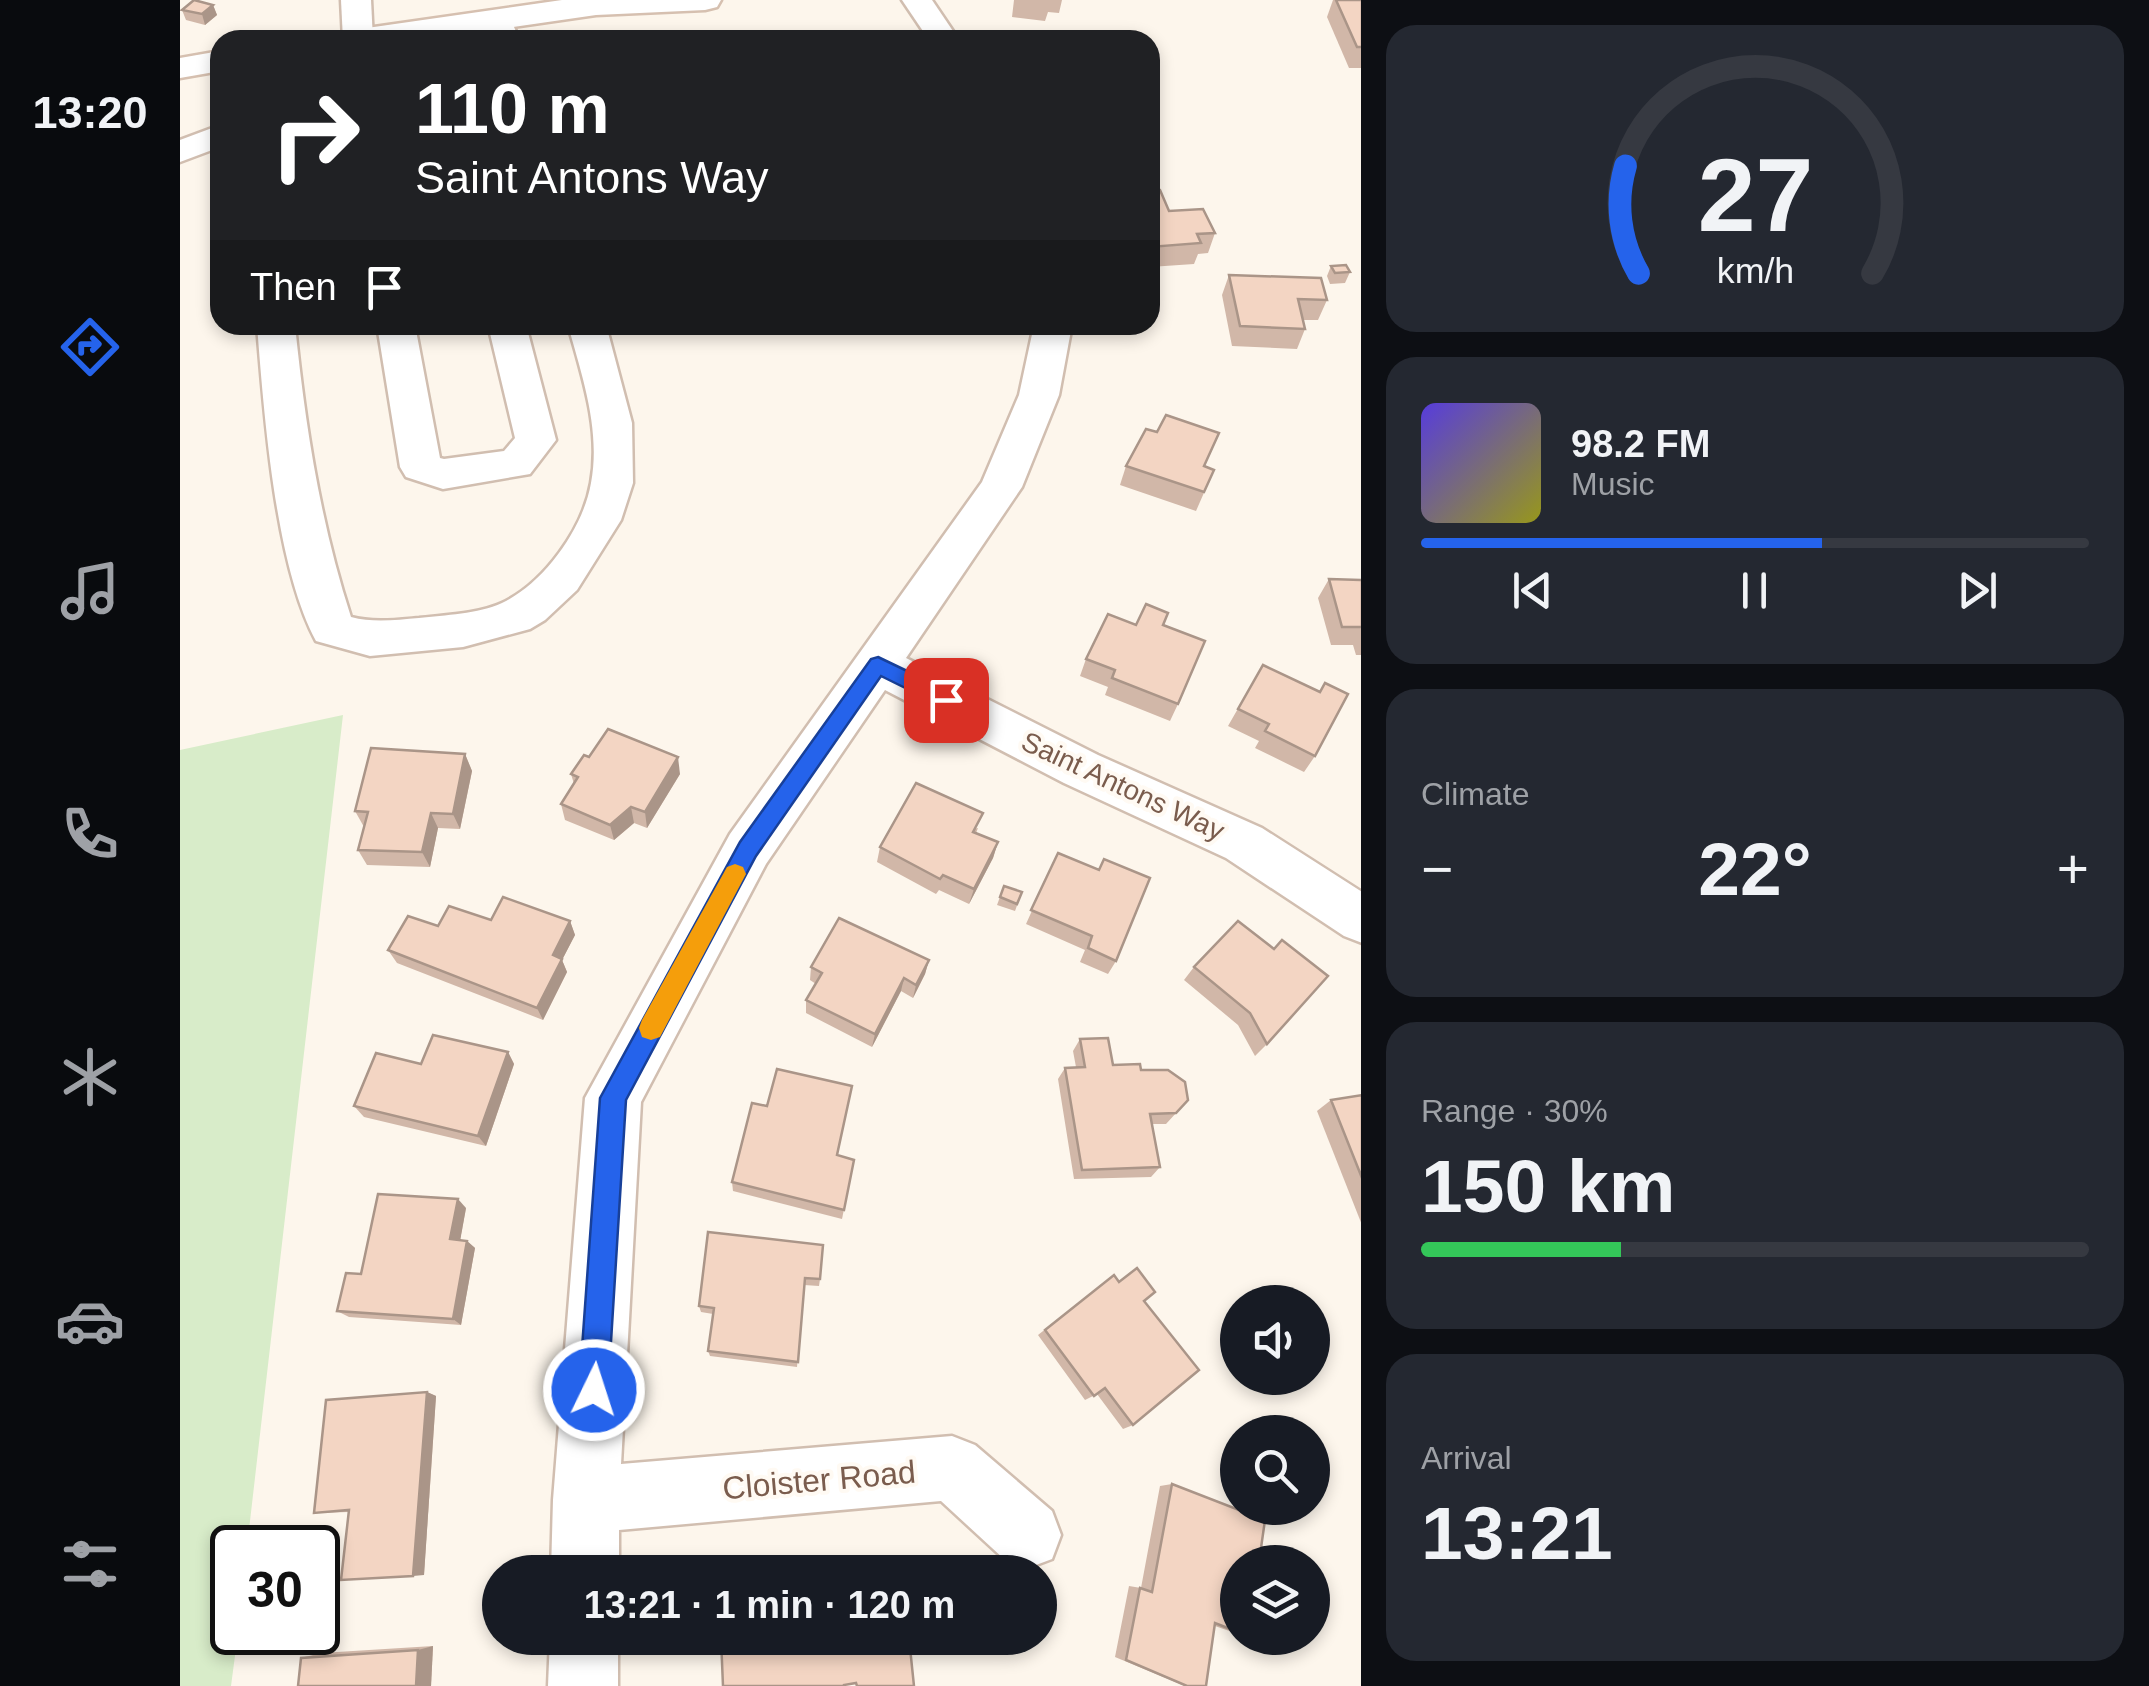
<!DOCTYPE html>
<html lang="en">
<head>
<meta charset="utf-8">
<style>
  body { margin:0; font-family:Helvetica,sans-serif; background:#242831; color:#f1f3f6; height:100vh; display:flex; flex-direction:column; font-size:38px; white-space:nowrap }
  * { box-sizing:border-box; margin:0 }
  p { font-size:32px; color:#9ea1a6 }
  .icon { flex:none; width:55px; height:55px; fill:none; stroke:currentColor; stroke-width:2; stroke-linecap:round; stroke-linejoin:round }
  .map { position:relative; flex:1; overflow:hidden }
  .sheet { display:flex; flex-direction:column; gap:25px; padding:25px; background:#0d0f14; width:788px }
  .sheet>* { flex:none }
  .banner { position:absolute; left:30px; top:30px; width:950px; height:305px; border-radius:30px; box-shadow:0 5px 15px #0003; background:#202124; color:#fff; overflow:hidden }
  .buttons { position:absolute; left:1040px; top:1285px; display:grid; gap:20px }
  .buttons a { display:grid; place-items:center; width:110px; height:110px; border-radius:50%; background:#171b24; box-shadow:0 5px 15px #0003; font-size:50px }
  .speed { position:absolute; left:30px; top:1525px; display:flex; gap:20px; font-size:50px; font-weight:700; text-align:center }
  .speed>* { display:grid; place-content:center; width:130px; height:130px; border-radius:50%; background:#171b24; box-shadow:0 5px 15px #0003; line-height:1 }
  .speed .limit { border:5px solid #111; border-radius:15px; background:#fff; color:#111 }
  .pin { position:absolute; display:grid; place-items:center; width:85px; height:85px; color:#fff; margin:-42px; border-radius:20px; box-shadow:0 5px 15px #0006 }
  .me { position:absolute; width:110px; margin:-55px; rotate:4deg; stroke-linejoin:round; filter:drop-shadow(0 0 8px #0008) }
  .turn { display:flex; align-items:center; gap:35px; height:210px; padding:0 40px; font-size:45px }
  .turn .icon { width:130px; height:130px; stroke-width:2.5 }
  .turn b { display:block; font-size:70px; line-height:85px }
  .then { display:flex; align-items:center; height:95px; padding:0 40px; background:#0003; gap:20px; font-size:38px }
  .big { font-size:75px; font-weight:800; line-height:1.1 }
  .sheet .card { flex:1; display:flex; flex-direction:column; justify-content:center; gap:15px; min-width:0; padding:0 35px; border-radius:30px; background:#242831 }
  .sheet .dial { align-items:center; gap:0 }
  .dial svg { height:260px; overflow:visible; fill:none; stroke:#363941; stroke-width:7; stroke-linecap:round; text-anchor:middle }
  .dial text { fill:#f1f3f6; stroke:none }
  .song { display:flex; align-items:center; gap:30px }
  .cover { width:120px; height:120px; border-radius:15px; background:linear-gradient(135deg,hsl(250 70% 55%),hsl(60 70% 35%)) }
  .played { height:10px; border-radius:5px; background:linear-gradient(90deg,#2563eb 60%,#363941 60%) }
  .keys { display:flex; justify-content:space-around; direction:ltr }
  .heat { display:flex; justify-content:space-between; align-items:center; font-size:55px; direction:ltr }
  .charge { height:15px; border-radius:8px; background:linear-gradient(90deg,#34c759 30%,#363941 0) }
  .trip { position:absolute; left:302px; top:1555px; width:575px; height:100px; border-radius:50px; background:#171b24; box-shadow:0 5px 15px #0003; font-weight:800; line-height:100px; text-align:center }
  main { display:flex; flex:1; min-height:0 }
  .tab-bar { display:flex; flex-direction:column; width:180px; justify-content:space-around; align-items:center; background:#090b0e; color:#9ea1a6 }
  .tab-bar .icon { width:70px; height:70px }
  .tab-bar .active { color:#2563eb }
  .tab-bar b { font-size:45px; color:#f1f3f6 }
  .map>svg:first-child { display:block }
  .green { fill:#d8ecc9 }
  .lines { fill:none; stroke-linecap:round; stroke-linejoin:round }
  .street-casing { stroke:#d1beb0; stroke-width:5 }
  .secondary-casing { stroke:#d6c0b0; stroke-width:5 }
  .street { fill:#fff; fill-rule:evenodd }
  .secondary { fill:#fff; fill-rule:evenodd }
  .wall { fill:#d1b7a8 }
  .shaded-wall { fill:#aa9588 }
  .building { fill:#f3d5c3; stroke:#aa9588; stroke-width:2.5 }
  .route { fill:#2563eb; stroke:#184099; stroke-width:2.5 }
  .slow { fill:#f59e0b }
  .labels { text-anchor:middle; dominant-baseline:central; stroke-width:8; stroke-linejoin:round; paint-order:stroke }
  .street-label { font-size:28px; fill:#7a5c4d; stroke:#fffaf3 }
  .near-street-label { font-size:32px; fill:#7a5c4d; stroke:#fffaf3 }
</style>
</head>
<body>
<main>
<nav class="tab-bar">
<b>13:20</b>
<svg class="icon active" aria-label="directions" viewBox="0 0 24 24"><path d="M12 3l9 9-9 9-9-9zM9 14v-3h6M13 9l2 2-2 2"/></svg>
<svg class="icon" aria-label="music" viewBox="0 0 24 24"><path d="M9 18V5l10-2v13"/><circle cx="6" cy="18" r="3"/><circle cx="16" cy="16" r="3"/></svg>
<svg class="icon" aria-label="phone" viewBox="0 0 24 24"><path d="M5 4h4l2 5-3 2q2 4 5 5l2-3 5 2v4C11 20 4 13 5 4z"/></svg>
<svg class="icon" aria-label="climate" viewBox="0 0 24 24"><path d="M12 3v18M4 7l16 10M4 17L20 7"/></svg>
<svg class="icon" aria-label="car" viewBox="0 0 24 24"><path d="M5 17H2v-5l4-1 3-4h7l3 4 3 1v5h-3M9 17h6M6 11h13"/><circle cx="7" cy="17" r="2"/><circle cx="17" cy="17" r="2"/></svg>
<svg class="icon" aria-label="filters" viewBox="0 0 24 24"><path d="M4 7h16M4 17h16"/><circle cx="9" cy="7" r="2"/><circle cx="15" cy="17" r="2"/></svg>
</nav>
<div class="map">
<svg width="1182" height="1686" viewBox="0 0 1182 1686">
  <rect width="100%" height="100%" fill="#fdf6ec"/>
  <path class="green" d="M163,715L67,1547L52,1548V1632L58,1633L51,1686H0V750Z"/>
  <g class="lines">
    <g class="street-casing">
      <g id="street">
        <path d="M161,0H191L193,40H163Z"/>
        <path d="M722,0H752L779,40H749Z"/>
        <path d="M317,11L328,14L340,40H310L302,20L306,14Z"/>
        <path d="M40,125V147L0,162V140Z"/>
        <path d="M77,325H115C125,424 140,522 171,617C193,623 216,620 239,618C265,615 298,614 322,603C364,583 403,529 411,483C421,430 402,376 388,325H426L452,423L453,483L441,520L397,590L365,620L350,629L283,647L190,656L136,641C95,565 84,413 77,325Z"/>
        <path d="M197,325H235L260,458L264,459L324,451L335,438L308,325H346L376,440L350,474L263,489L226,477L220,467Z"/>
        <path d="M854,325H892L879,395L842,487L726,658L918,755L1082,828L1182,892V943L1164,936L1046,858L884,783L705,690L586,864L461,1102L441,1464L772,1436L795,1445L872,1511L881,1535L872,1559L848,1568L824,1559L761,1501L439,1530V1572H371L373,1500L405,1098L550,834L802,482L839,395Z"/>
        <path d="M370,1638H438V1686H368Z"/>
      </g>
    </g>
    <g class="secondary-casing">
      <g id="secondary">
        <path d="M382,0H541L537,7L525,10L416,15L243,40H156L161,33L173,30Z"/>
        <path d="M40,51V71L0,78V58Z"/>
      </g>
    </g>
    <use href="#street" class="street"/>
    <use href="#secondary" class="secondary"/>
  </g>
  <g class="wall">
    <path d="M834,0H882L879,13L868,12L865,21L832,17Z"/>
    <path d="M1153,0H1182V68H1169L1147,17Z"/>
    <path d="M33,5L37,15L25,25L6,20L2,10Z"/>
    <path d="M970,191L989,211L1035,233L1028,253L1018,254L1014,264L970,267Z"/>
    <path d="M1151,266L1170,272L1165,283L1150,284L1147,276Z"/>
    <path d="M1049,275L1147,300L1138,320H1123L1125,329L1117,349L1052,346L1042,295Z"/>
    <path d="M946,466L1025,467L1034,470L1016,511L940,485Z"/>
    <path d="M1149,579L1181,580L1182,579V655H1176L1173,645H1151L1138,598Z"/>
    <path d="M956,625H983L998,704L990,721L925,695L928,687L900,676L906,659Z"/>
    <path d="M1083,665L1140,692L1135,756L1124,772L1075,748L1079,741L1048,726Z"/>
    <path d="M285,754L292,771L280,829L258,828L250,867L187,865L178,850L184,827L175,811Z"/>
    <path d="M409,757L500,774L467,828L454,823L434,840L385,820L381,804L394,784L391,774Z"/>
    <path d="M798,828L796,833L818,842L813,858L789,904L759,890L756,894L697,862L700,847Z"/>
    <path d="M878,853L936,961L928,974L900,962L905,950L846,924Z"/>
    <path d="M824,886L842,892L835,911L817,905Z"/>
    <path d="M390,921L395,935L382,960L387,972L363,1020L217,963L208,950L258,926Z"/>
    <path d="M1094,949L1087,1044L1075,1056L1058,1025L1004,980L1014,967Z"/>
    <path d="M749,960L745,974L733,998L721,991L692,1047L626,1013V1000L636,984L630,980L631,967Z"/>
    <path d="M900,1039L933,1065L961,1070L1008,1100L986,1124H972L980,1167L971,1177L894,1179L878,1079L885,1068L896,1067L893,1051Z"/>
    <path d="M328,1052L334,1064L306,1146L184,1117L174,1106L241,1064Z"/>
    <path d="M1182,1095V1225L1137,1111L1151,1100Z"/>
    <path d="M657,1156L674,1160L662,1219L553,1191L552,1182Z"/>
    <path d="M286,1208L280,1240L287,1241L295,1248L281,1325L169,1317L157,1311L181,1274Z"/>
    <path d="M528,1232L640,1279L639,1286L624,1285L617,1367L530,1356L528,1351L533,1314L521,1312L519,1306Z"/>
    <path d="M934,1275L939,1282L964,1301L953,1425L943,1429L917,1394L905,1400L858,1335Z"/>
    <path d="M247,1392L256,1396L244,1575L169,1512L134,1513Z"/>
    <path d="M992,1484L1058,1562V1634L1035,1626L1026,1686H1005L935,1657L949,1586L961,1588L980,1486Z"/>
    <path d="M253,1646L251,1686L121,1658L141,1653Z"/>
  </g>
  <g class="shaded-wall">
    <path d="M33,5L37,15L25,25L22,14Z"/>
    <path d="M285,754L292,771L280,829L273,814Z"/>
    <path d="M498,757L500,774L467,828L465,812Z"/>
    <path d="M451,807L454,823L434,840L430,825Z"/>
    <path d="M251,813L258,828L250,867L242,852Z"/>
    <path d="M818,842L813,858L789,904L794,889Z"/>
    <path d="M390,921L395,935L382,960L387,972L363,1020L357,1008L373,955Z"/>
    <path d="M749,960L745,974L733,998L736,985Z"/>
    <path d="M724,978L721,991L692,1047L695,1034Z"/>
    <path d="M328,1052L334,1064L306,1146L298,1136Z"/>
    <path d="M278,1199L286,1208L279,1247L270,1239Z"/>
    <path d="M287,1241L295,1248L281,1325L273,1319Z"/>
    <path d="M247,1392L256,1396L244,1575L233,1576Z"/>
    <path d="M253,1646L251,1686H236L238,1650Z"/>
  </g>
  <g class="building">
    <path d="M14,0L33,5L22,14L2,10Z"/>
    <path d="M1156,0H1182V47H1177Z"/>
    <path d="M926,35L930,40H868Z"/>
    <path d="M980,190L989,211L1023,209L1035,233L1017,234L1021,243L970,247V191Z"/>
    <path d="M1166,265L1170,272L1155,273L1151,266Z"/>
    <path d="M1049,275L1141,278L1147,300L1118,299L1125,329L1060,326Z"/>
    <path d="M986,415L1039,433L1024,466L1034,470L1024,492L946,466L966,429L977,432Z"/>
    <path d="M1149,579L1182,580V627H1162Z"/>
    <path d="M966,604L988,613L983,625L1025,641L998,704L932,678L935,670L906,659L928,614L956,625Z"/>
    <path d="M1083,665L1140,692L1145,683L1168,694L1135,756L1085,731L1089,724L1058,709Z"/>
    <path d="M428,729L498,757L465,812L451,807L430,825L381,804L398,777L391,774L404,755L409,757Z"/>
    <path d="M191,748L285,754L273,814L251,813L242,852L178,850L188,812L175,811Z"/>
    <path d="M736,783L803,813L793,832L818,842L794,889L763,875L760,879L700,847Z"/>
    <path d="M878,853L919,870L924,859L970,878L936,961L908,948L912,936L851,910Z"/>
    <path d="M824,886L842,892L837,904L820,897Z"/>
    <path d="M323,897L390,921L373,955L382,959L357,1008L208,950L228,916L258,926L269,906L311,920Z"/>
    <path d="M659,918L749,960L736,985L724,978L695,1034L626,1000L642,973L631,967Z"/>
    <path d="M1058,921L1094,949L1102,940L1148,976L1087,1044L1070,1013L1014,967Z"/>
    <path d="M253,1035L328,1052L298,1136L174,1106L196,1053L241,1064Z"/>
    <path d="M928,1038L933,1065L960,1064L961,1070H988L1005,1082L1008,1100L996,1113L970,1114L980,1167L902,1170L885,1068L905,1067L900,1039Z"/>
    <path d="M597,1069L672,1086L657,1155L674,1160L664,1210L552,1182L572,1103L587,1106Z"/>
    <path d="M1182,1095V1178L1151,1100Z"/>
    <path d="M198,1194L278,1199L270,1239L287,1241L273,1319L157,1311L166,1273L181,1274Z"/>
    <path d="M528,1232L643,1245L640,1279L625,1278L618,1362L528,1351L534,1308L519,1306Z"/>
    <path d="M957,1268L975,1292L964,1301L1019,1370L953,1425L925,1388L914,1396L865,1330L934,1275L939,1282Z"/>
    <path d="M247,1392L233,1576L161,1580L169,1510L134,1513L146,1400Z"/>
    <path d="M992,1484L1085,1520L1079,1562H1058V1632L1035,1623L1026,1686H1007L946,1660L960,1588L972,1592Z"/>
    <path d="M541,1638H729L734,1686H677L676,1683L664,1685V1686H543Z"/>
    <path d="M238,1650L236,1686H118L121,1658Z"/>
  </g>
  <path class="route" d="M698,657L773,693L776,700L766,708L701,676L576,856L446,1100L428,1390L424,1401L414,1405L403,1401L399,1390L420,1098L560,842L691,659Z"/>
  <path class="slow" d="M555,864L563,867L566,874L480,1037L471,1040L462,1037L459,1028L462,1020L547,867Z"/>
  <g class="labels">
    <g class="street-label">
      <text transform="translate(943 786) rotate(25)">Saint Antons Way</text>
    </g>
    <g class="near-street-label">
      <text transform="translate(639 1480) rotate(-5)">Cloister Road</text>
    </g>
  </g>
</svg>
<div class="buttons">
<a><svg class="icon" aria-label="sound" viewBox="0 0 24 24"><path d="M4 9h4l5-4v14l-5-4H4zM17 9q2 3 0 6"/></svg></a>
<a><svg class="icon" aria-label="search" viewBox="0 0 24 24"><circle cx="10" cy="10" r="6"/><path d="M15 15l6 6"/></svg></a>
<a><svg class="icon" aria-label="layers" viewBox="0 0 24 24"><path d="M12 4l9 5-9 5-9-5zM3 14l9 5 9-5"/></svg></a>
</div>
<div class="speed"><div class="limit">30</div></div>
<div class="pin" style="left:766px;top:700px;background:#d93025"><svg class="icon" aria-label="arrive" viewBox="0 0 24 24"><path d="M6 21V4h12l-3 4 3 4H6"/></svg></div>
<svg class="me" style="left:414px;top:1390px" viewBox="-20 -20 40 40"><circle r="17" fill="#2563eb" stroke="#fff" stroke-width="3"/><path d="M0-11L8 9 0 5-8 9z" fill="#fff"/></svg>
<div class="trip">13:21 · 1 min · 120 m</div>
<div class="banner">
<div class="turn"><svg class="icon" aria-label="right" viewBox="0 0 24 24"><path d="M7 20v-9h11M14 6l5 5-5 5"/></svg><div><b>110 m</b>Saint Antons Way</div></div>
<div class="then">Then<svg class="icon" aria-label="arrive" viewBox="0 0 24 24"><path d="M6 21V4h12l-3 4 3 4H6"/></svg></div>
</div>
</div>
<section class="sheet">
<div class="card dial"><svg viewBox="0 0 100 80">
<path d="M14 69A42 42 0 1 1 86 69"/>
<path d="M14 69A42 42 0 0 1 10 36" stroke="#2563eb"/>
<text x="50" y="56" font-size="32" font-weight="700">27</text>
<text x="50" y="72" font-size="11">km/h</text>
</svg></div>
<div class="card">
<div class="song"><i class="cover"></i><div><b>98.2 FM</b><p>Music</p></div></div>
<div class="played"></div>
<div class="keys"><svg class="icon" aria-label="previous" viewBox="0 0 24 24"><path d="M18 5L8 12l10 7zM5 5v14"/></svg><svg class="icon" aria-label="pause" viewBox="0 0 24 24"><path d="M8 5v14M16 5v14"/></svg><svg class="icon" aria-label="next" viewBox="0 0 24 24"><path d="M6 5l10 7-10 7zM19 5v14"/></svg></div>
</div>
<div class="card"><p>Climate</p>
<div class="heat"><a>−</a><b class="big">22°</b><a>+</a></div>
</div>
<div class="card"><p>Range · 30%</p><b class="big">150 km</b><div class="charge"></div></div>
<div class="card"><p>Arrival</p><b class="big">13:21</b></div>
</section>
</main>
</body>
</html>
